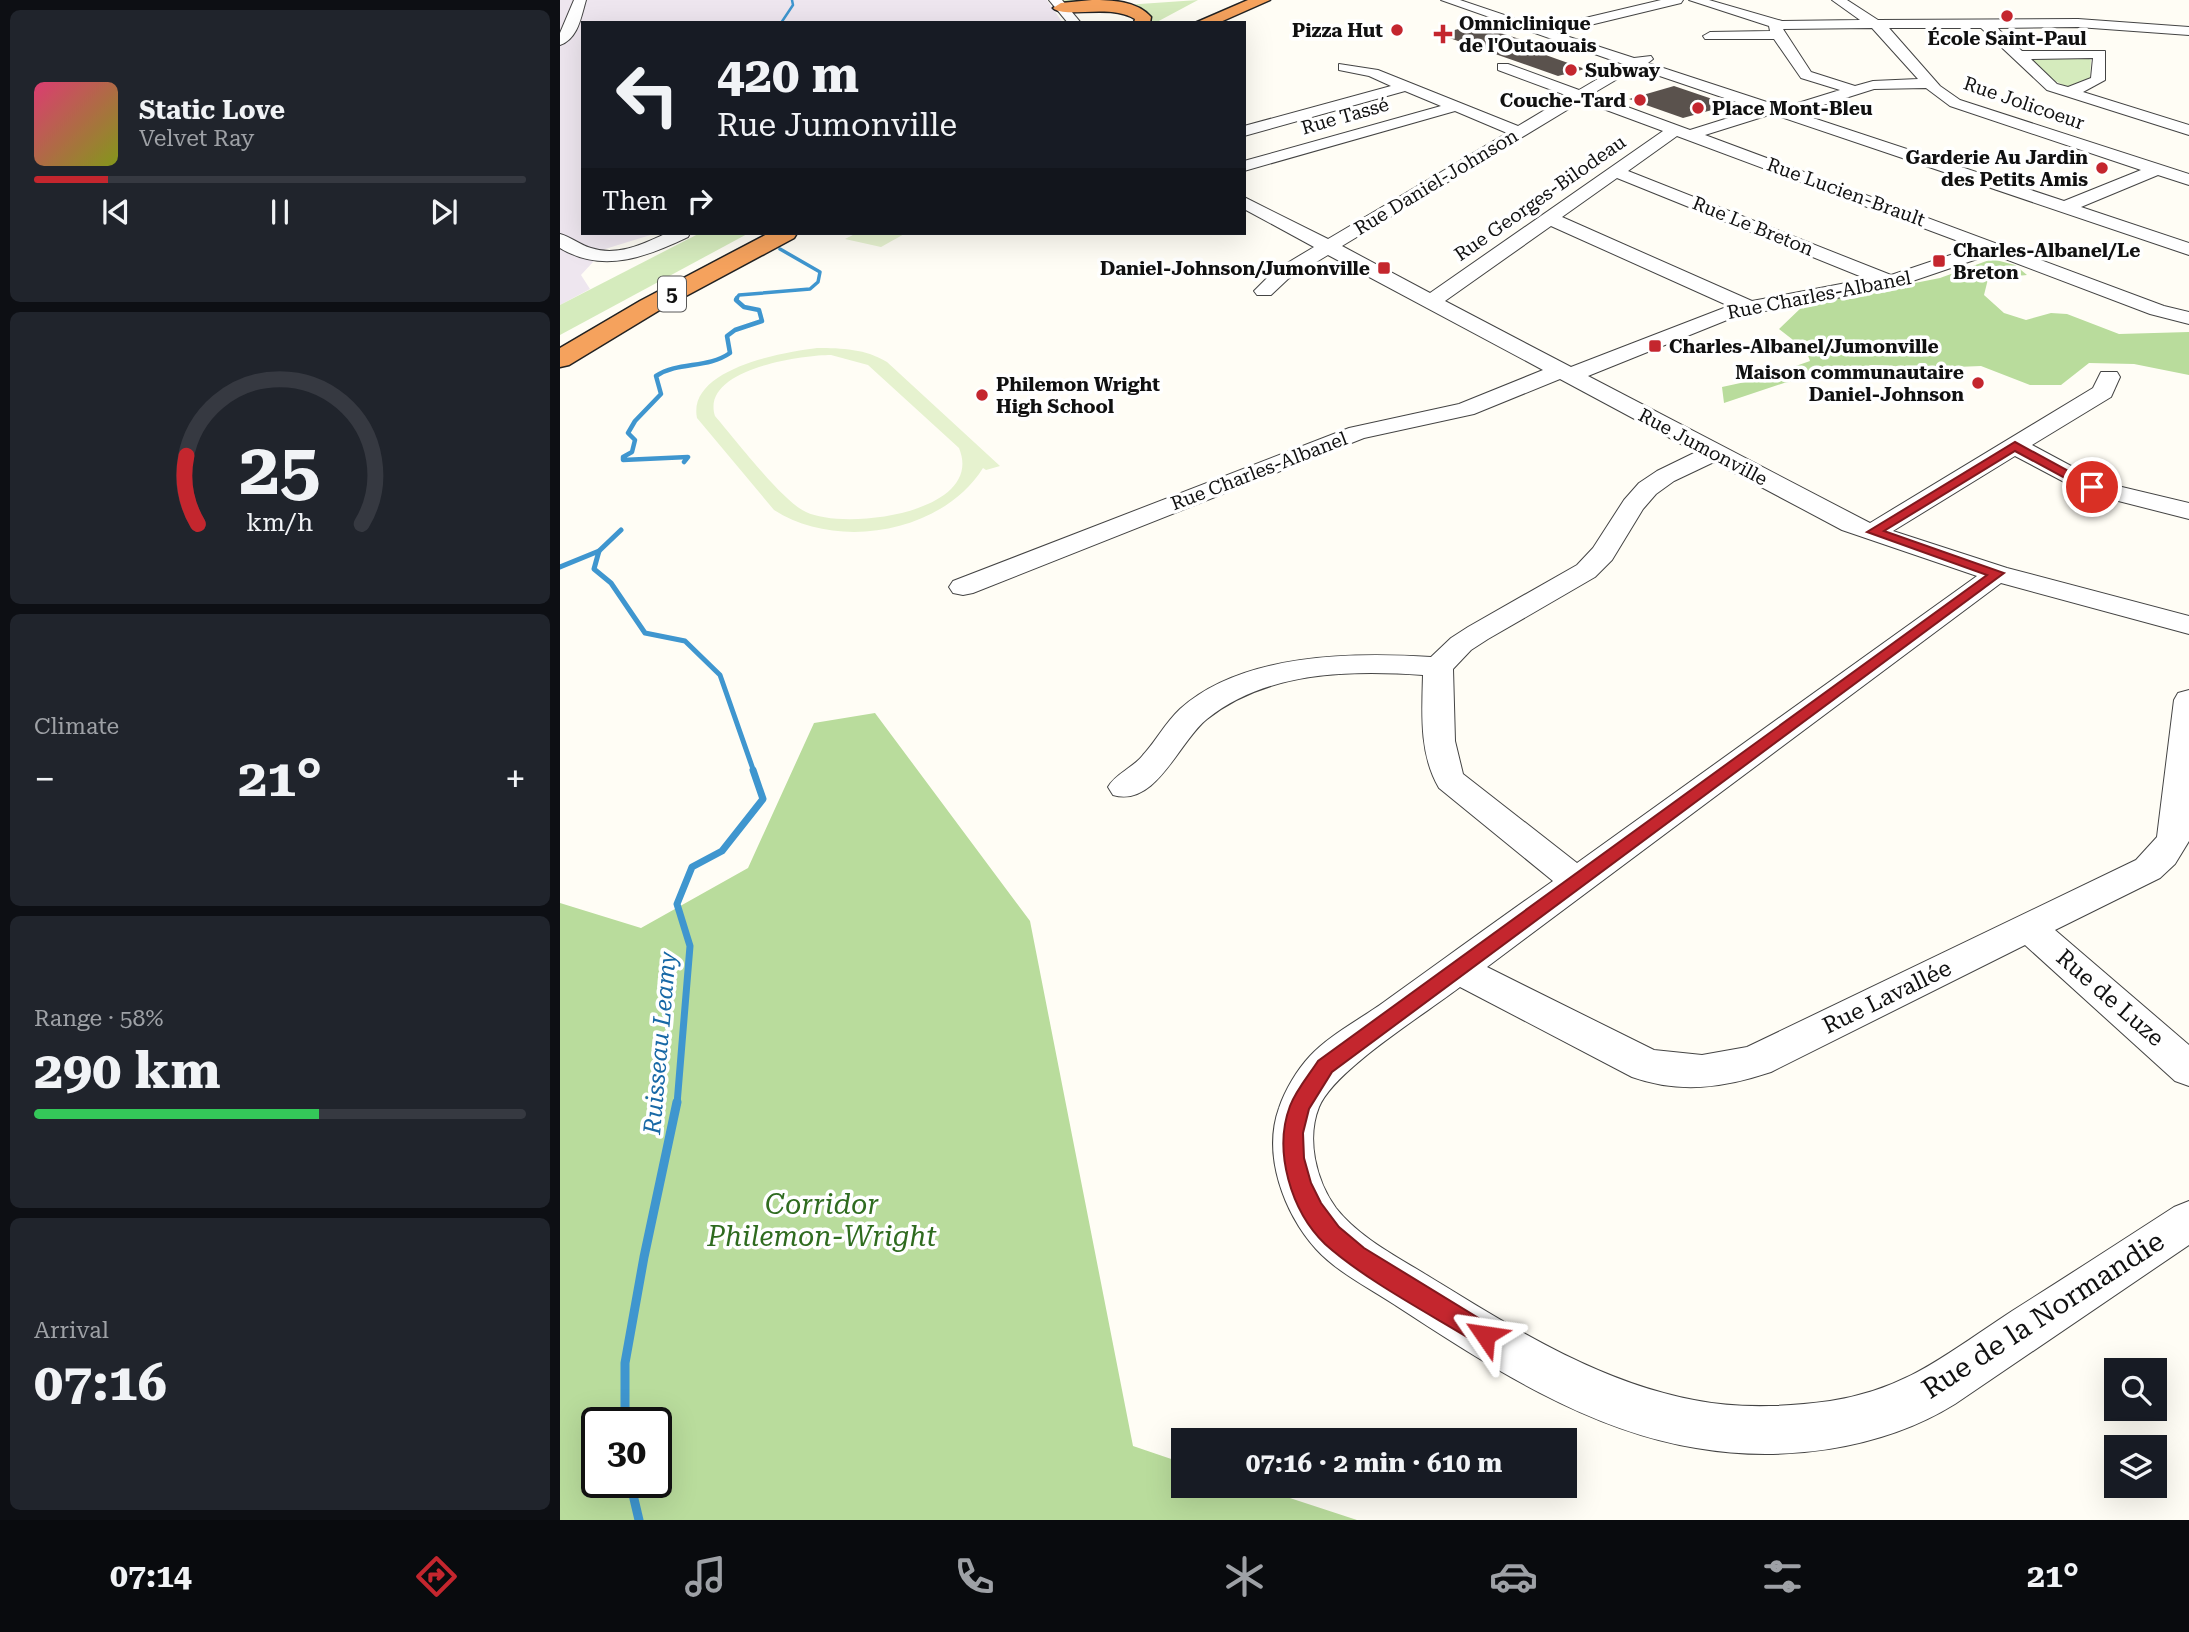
<!DOCTYPE html>
<html lang="en">
<head>
<meta charset="utf-8">
<style>
  body { margin:0; font-family:"Roboto Serif",serif; background:#20242c; color:#f1f3f6; height:100vh; display:flex; flex-direction:column; font-size:26px; white-space:nowrap }
  * { box-sizing:border-box; margin:0 }
  p { font-size:23px; color:#9ea1a6 }
  .icon { flex:none; width:38px; height:38px; fill:none; stroke:currentColor; stroke-width:2; stroke-linecap:round; stroke-linejoin:round }
  .map { position:relative; flex:1; overflow:hidden }
  .details { display:flex; flex-direction:column; gap:10px; padding:10px; background:#0d0f14; width:560px }
  .details>* { flex:none }
  .banner { position:absolute; left:21px; top:21px; width:665px; height:214px; border-radius:0px; box-shadow:0 7px 28px #0002; background:#171b24; color:#f1f3f6; overflow:hidden }
  .controls { position:absolute; left:1544px; top:1358px; display:grid; gap:14px }
  .controls a { display:grid; place-items:center; width:63px; height:63px; border-radius:0px; background:#171b24; box-shadow:0 7px 28px #0002; font-size:35px }
  .speed { position:absolute; left:21px; top:1407px; display:flex; gap:14px; font-size:35px; font-weight:700; text-align:center }
  .speed>* { display:grid; place-content:center; width:91px; height:91px; border-radius:50%; background:#171b24; box-shadow:0 7px 28px #0002; line-height:1 }
  .speed .limit { border:4px solid #111; border-radius:10px; background:#fff; color:#111 }
  .pin { position:absolute; display:grid; place-items:center; width:60px; height:60px; color:#fff; margin:-30px; border:4px solid #fff; border-radius:50%; box-shadow:0 2px 7px #0007 }
  .me { position:absolute; width:77px; margin:-38px; rotate:302deg; stroke-linejoin:round; filter:drop-shadow(0 0 5px #0008) }
  .turn { display:flex; align-items:center; gap:24px; height:147px; padding:0 21px; font-size:32px }
  .turn .icon { width:91px; height:91px; stroke-width:2.5 }
  .turn b { display:block; font-size:49px; line-height:60px }
  .then { display:flex; align-items:center; height:66px; padding:0 21px; background:#0003; gap:14px; font-size:26px }
  .big { font-size:52px; font-weight:700; line-height:1.1 }
  .details .card { flex:1; display:flex; flex-direction:column; justify-content:center; gap:10px; min-width:0; padding:0 24px; border-radius:10px; background:#20242c }
  .details .dial { align-items:center; gap:0 }
  .dial svg { height:182px; overflow:visible; fill:none; stroke:#363941; stroke-width:7; stroke-linecap:round; text-anchor:middle }
  .dial text { fill:#f1f3f6; stroke:none }
  .song { display:flex; align-items:center; gap:21px }
  .cover { width:84px; height:84px; border-radius:10px; background:linear-gradient(135deg,hsl(340 70% 55%),hsl(70 70% 35%)) }
  .played { height:7px; border-radius:4px; background:linear-gradient(90deg,#c4262e 15%,#363941 15%) }
  .keys { display:flex; justify-content:space-around; direction:ltr }
  .heat { display:flex; justify-content:space-between; align-items:center; font-size:38px; direction:ltr }
  .charge { height:10px; border-radius:5px; background:linear-gradient(90deg,#34c759 58%,#363941 0) }
  .trip { position:absolute; left:611px; top:1428px; width:406px; height:70px; border-radius:0px; background:#171b24; box-shadow:0 7px 28px #0002; font-weight:700; line-height:70px; text-align:center }
  .dock { display:flex; height:112px; justify-content:space-around; align-items:center; background:#090b0e; color:#9ea1a6 }
  .dock .icon { width:49px; height:49px }
  .dock .current { color:#c4262e }
  .dock b { font-size:32px; color:#f1f3f6 }
  main { display:flex; flex:1; min-height:0 }
  .map>svg:first-child { display:block }
  .industrial { fill:#eee6ef }
  .green { fill:#d5ebbd }
  .forest { fill:#b9dc9c; fill-rule:evenodd }
  .pitch { fill:#e6f2cf; fill-rule:evenodd }
  .lines { fill:none; stroke-linecap:round; stroke-linejoin:round }
  .stream-far5 { stroke:#3f96cf; stroke-width:2.5 }
  .stream-far4 { stroke:#3f96cf; stroke-width:3.5 }
  .stream-far3 { stroke:#3f96cf; stroke-width:4.5 }
  .stream-far2 { stroke:#3f96cf; stroke-width:5 }
  .stream-far1 { stroke:#3f96cf; stroke-width:7 }
  .stream { stroke:#3f96cf; stroke-width:9 }
  .building { fill:#5a524d }
  .minor-casing { stroke:#444; stroke-width:2 }
  .highway-casing { stroke:#222; stroke-width:3 }
  .minor { fill:#fff; fill-rule:evenodd }
  .highway { fill:#f5a25d; fill-rule:evenodd }
  .route { fill:#c4262e; stroke:#7f191e; stroke-width:2 }
  .poi-dot { fill:#c4262e; stroke:#fff; stroke-width:2.5 }
  .labels { text-anchor:middle; dominant-baseline:central; stroke-width:7; stroke-linejoin:round; paint-order:stroke }
  .far-poi-label { font-size:19px; font-weight:bold; fill:#111; stroke:#fff; text-anchor:start }
  .far-street-label { font-size:19px; fill:#111; stroke:#fff }
  .shield { fill:#fff; stroke:#585858; stroke-width:2 }
  .shield-label { font-size:21px; font-weight:bold; fill:#111 }
  .street-label { font-size:23px; fill:#111; stroke:#fff }
  .water-label { font-size:24px; font-style:italic; fill:#1768a6; stroke:#fff }
  .near-park-label { font-size:28px; font-style:italic; fill:#2f6b1f; stroke:#fff }
  .near-street-label { font-size:28px; fill:#111; stroke:#fff }
</style>
</head>
<body>
<main>
<section class="details">
<div class="card">
<div class="song"><i class="cover"></i><div><b>Static Love</b><p>Velvet Ray</p></div></div>
<div class="played"></div>
<div class="keys"><svg class="icon" aria-label="previous" viewBox="0 0 24 24"><path d="M18 5L8 12l10 7zM5 5v14"/></svg><svg class="icon" aria-label="pause" viewBox="0 0 24 24"><path d="M8 5v14M16 5v14"/></svg><svg class="icon" aria-label="next" viewBox="0 0 24 24"><path d="M6 5l10 7-10 7zM19 5v14"/></svg></div>
</div>
<div class="card dial"><svg viewBox="0 0 100 80">
<path d="M14 69A42 42 0 1 1 86 69"/>
<path d="M14 69A42 42 0 0 1 9 39" stroke="#c4262e"/>
<text x="50" y="56" font-size="32" font-weight="700">25</text>
<text x="50" y="72" font-size="11">km/h</text>
</svg></div>
<div class="card"><p>Climate</p>
<div class="heat"><a>−</a><b class="big">21°</b><a>+</a></div>
</div>
<div class="card"><p>Range · 58%</p><b class="big">290 km</b><div class="charge"></div></div>
<div class="card"><p>Arrival</p><b class="big">07:16</b></div>
</section>
<div class="map">
<svg width="1629" height="1520" viewBox="0 0 1629 1520">
  <rect width="100%" height="100%" fill="#fffdf5"/>
  <path class="industrial" d="M0,0H487L503,23H23V233H97L45,249L21,275L30,289L0,305Z"/>
  <g class="green">
    <path d="M502,0H527L565,5L638,0L595,23L587,22L586,15L505,3Z"/>
    <path d="M1525,57L1531,60L1530,79L1507,87L1495,81L1470,59Z"/>
    <path d="M140,233H189L0,335V305Z"/>
  </g>
  <g class="forest">
    <path d="M1432,259L1455,265L1467,275L1428,279L1424,295L1444,313L1466,320L1491,313L1507,314L1559,334L1629,332V375L1574,364L1529,363L1501,385H1470L1421,366L1371,368L1312,365L1224,383L1164,403L1162,387L1199,379L1250,361L1246,350L1219,329L1244,305L1380,278Z"/>
    <path d="M315,713L470,921L573,1446L623,1463V1486H693L797,1520H0V903L81,928L188,868L254,723ZM37,1423H96V1482H37Z"/>
  </g>
  <g class="pitch">
    <path d="M297,233H346L321,247L285,239Z"/>
    <path d="M257,348C282,348 306,349 327,362L440,466L426,470L423,468C382,533 278,551 214,510L137,418C127,369 223,352 257,348ZM271,355L308,365L399,448C426,513 285,531 246,512C223,502 174,438 155,416C140,369 242,355 271,355Z"/>
  </g>
  <g class="lines">
    <path class="stream-far5" d="M221,23L233,5L232,0"/>
    <path class="stream-far4" d="M176,299L179,295L250,289L258,282L260,272L220,249"/>
    <path class="stream-far3" d="M124,462L128,457L63,460V457L72,452L75,440L68,433L75,421L101,394L96,376C119,361 147,369 170,353L167,336L175,330L202,321L199,310L184,307L176,300L177,298"/>
    <g class="stream-far2">
      <path d="M61,530L39,551L34,569L51,583L85,633L125,641L160,675L194,772"/>
      <path d="M0,567L39,551"/>
    </g>
    <path class="stream-far1" d="M117,1104L130,946L117,904L132,867L162,851L203,799L193,770"/>
    <g class="stream">
      <path d="M65,1423V1363L84,1257L117,1102"/>
      <path d="M70,1482L79,1520"/>
    </g>
  </g>
  <g class="building">
    <path d="M915,25L979,45L966,48L1025,69L998,76L878,34Z"/>
    <path d="M1114,86L1170,105L1123,118L1069,99Z"/>
  </g>
  <g class="lines">
    <g class="minor-casing">
      <g id="minor">
        <path d="M14,0H26C21,17 18,39 0,45V33Z"/>
        <path d="M489,0H502L521,23H508Z"/>
        <path d="M881,0H900L983,28L1101,0H1123L1121,3L997,33L1074,58L1091,56L1093,59L1088,63L1213,104L1238,103L1280,90L1241,78L1214,39H1145L1143,36L1150,32L1210,31L1209,26L1129,0H1149L1222,21L1300,20L1272,0H1287L1318,20L1518,19L1629,27V35L1518,27L1437,28L1462,51H1545V80L1523,92L1629,125V135L1487,90L1421,28H1329L1380,86L1400,100L1629,174V185L1598,175L1521,207L1629,243V255L1212,114L1145,135L1604,306L1629,312V324L1590,314L1432,254L1332,288L1177,316L1028,376L1310,523L1533,388L1541,372H1557L1560,377L1551,397L1472,445L1541,482L1629,503V519L1523,492L1455,456L1333,531L1447,568L1629,616V634L1441,583L927,967L1094,1050L1142,1055L1187,1047L1576,860L1597,837L1614,700L1618,693L1629,690V841L1615,864L1600,878L1495,930L1629,1045V1086L1615,1081L1465,945L1211,1072C1163,1088 1120,1094 1072,1077L900,987C865,1014 774,1070 759,1107C746,1139 756,1181 776,1208C799,1237 834,1255 865,1274C950,1326 1035,1381 1134,1400C1178,1409 1226,1407 1270,1401C1348,1389 1389,1352 1452,1311C1506,1277 1560,1242 1614,1207L1629,1201V1245L1395,1404C1321,1450 1222,1463 1136,1448C1026,1430 927,1365 835,1305C809,1288 777,1272 756,1249C724,1213 702,1155 719,1108C725,1090 737,1070 750,1056C768,1036 802,1018 824,1002C880,962 936,921 993,881L879,788C859,754 862,713 863,675C790,670 707,671 647,719C619,741 596,808 553,795L548,787C556,773 573,768 583,755C596,741 605,723 620,709C682,653 793,652 871,657L891,638L908,627L1017,565L1033,548L1064,500L1079,483L1097,471L1136,452L1000,379L914,414L804,438L413,593L403,595L393,593L389,587L393,581L789,428L899,404L983,370L768,255L728,279L711,295H697L694,291L714,271L754,247L684,209V197L768,239L947,133L895,111L684,171V161L881,106L845,91L684,136V126L831,86L809,76L779,70V64L818,70L958,126L1008,96L938,70V64H948L1019,90L1063,64ZM1312,28L1358,79L1313,81L1295,86L1251,72L1223,29ZM1533,58L1531,78L1508,87L1497,84L1471,59ZM1076,68L1197,109L1130,130L1032,94ZM1366,88L1390,106L1581,170L1504,201L1238,113L1314,89ZM1022,101L1103,131L870,293L782,246ZM1117,136L1414,247L1331,275L1068,171ZM1057,178L1307,279L1192,301L1002,217ZM991,226L1169,306L1011,367L885,301ZM1154,462L1282,530L1417,576L1017,863L903,774L895,741L893,669L911,650L928,639L1035,577L1052,560L1083,509L1096,494L1114,481Z"/>
        <path d="M107,233H130L128,237C86,257 43,274 0,248V234C11,237 20,245 31,248C57,257 83,244 107,233Z"/>
      </g>
    </g>
    <g class="highway-casing">
      <g id="highway">
        <path d="M532,0C552,0 577,1 591,17L590,23H574L575,19C550,3 504,19 493,8L501,3Z"/>
        <path d="M688,0H710L658,23H635Z"/>
        <path d="M209,233H237L234,238L98,311L9,365L0,367V348L80,301Z"/>
      </g>
    </g>
    <use href="#minor" class="minor"/>
    <use href="#highway" class="highway"/>
  </g>
  <path class="route" d="M1455,442L1538,487L1536,490H1527L1455,451L1324,531L1444,573L772,1072L749,1109L743,1133L744,1158L751,1183L761,1203L779,1227L804,1248L933,1327L937,1335L933,1343L925,1346L917,1343C870,1314 805,1280 765,1244C731,1211 713,1151 730,1106C736,1090 749,1075 758,1061L1427,575L1307,532Z"/>
  <g class="poi-dot">
    <circle cx="1447" cy="16" r="7"/>
    <circle cx="837" cy="30" r="7"/>
    <path d="M879.5 23.5h7v7h7v7h-7v7h-7v-7h-7v-7h7z"/>
    <circle cx="1011" cy="70" r="7"/>
    <circle cx="1080" cy="100" r="7"/>
    <circle cx="1138" cy="108" r="7"/>
    <circle cx="1542" cy="168" r="7"/>
    <rect x="1372" y="254" width="14" height="14" rx="3.5"/>
    <rect x="817" y="261" width="14" height="14" rx="3.5"/>
    <rect x="1088" y="339" width="14" height="14" rx="3.5"/>
    <circle cx="1418" cy="383" r="7"/>
    <circle cx="422" cy="395" r="7"/>
  </g>
  <g class="labels">
    <g class="far-poi-label">
      <text x="899" y="23">Omniclinique<tspan x="899" dy="22">de l'Outaouais</tspan></text>
      <text x="823" y="30" text-anchor="end">Pizza Hut</text>
      <text x="1447" y="38" text-anchor="middle">École Saint-Paul</text>
      <text x="1025" y="70">Subway</text>
      <text x="1066" y="100" text-anchor="end">Couche-Tard</text>
      <text x="1152" y="108">Place Mont-Bleu</text>
      <text x="1528" y="157" text-anchor="end">Garderie Au Jardin<tspan x="1528" dy="22">des Petits Amis</tspan></text>
      <text x="1393" y="250">Charles-Albanel/Le<tspan x="1393" dy="22">Breton</tspan></text>
      <text x="810" y="268" text-anchor="end">Daniel-Johnson/Jumonville</text>
      <text x="1109" y="346">Charles-Albanel/Jumonville</text>
      <text x="1404" y="372" text-anchor="end">Maison communautaire<tspan x="1404" dy="22">Daniel-Johnson</tspan></text>
      <text x="436" y="384">Philemon Wright<tspan x="436" dy="22">High School</tspan></text>
    </g>
    <g class="far-street-label">
      <text transform="translate(1464 103) rotate(19)">Rue Jolicoeur</text>
      <text transform="translate(785 116) rotate(-16)">Rue Tassé</text>
      <text transform="translate(876 182) rotate(-31)">Rue Daniel-Johnson</text>
      <text transform="translate(1286 192) rotate(20)">Rue Lucien-Brault</text>
      <text transform="translate(980 198) rotate(-35)">Rue Georges-Bilodeau</text>
      <text transform="translate(1193 226) rotate(22)">Rue Le Breton</text>
      <text transform="translate(1259 295) rotate(-11)">Rue Charles-Albanel</text>
      <text transform="translate(1143 447) rotate(28)">Rue Jumonville</text>
      <text transform="translate(699 471) rotate(-21)">Rue Charles-Albanel</text>
    </g>
    <rect class="shield" x="98" y="276.5" width="28" height="35" rx="5"/>
    <g class="shield-label">
      <text x="112" y="294">5</text>
    </g>
    <g class="street-label">
      <text transform="translate(1327 997) rotate(-26)">Rue Lavallée</text>
      <text transform="translate(1550 998) rotate(41)">Rue de Luze</text>
    </g>
    <g class="water-label">
      <text transform="translate(100 1043) rotate(-85)">Ruisseau Leamy</text>
    </g>
    <g class="near-park-label">
      <text x="262" y="1204">Corridor<tspan x="262" dy="32">Philemon-Wright</tspan></text>
    </g>
    <g class="near-street-label">
      <text transform="translate(1483 1315) rotate(-33)">Rue de la Normandie</text>
    </g>
  </g>
</svg>
<div class="controls">
<a><svg class="icon" aria-label="search" viewBox="0 0 24 24"><circle cx="10" cy="10" r="6"/><path d="M15 15l6 6"/></svg></a>
<a><svg class="icon" aria-label="layers" viewBox="0 0 24 24"><path d="M12 4l9 5-9 5-9-5zM3 14l9 5 9-5"/></svg></a>
</div>
<div class="speed"><div class="limit">30</div></div>
<div class="pin" style="left:1532px;top:487px;background:#d93025"><svg class="icon" aria-label="arrive" viewBox="0 0 24 24"><path d="M6 21V4h12l-3 4 3 4H6"/></svg></div>
<svg class="me" style="left:925px;top:1335px" viewBox="-20 -20 40 40"><path d="M0-17L14 15 0 8-14 15z" fill="#c4262e" stroke="#fff" stroke-width="4"/></svg>
<div class="trip">07:16 · 2 min · 610 m</div>
<div class="banner">
<div class="turn"><svg class="icon" aria-label="left" viewBox="0 0 24 24"><path d="M17 20v-9H6M10 6l-5 5 5 5"/></svg><div><b>420 m</b>Rue Jumonville</div></div>
<div class="then">Then<svg class="icon" aria-label="right" viewBox="0 0 24 24"><path d="M7 20v-9h11M14 6l5 5-5 5"/></svg></div>
</div>
</div>
</main>
<nav class="dock">
<b>07:14</b>
<svg class="icon current" aria-label="directions" viewBox="0 0 24 24"><path d="M12 3l9 9-9 9-9-9zM9 14v-3h6M13 9l2 2-2 2"/></svg>
<svg class="icon" aria-label="music" viewBox="0 0 24 24"><path d="M9 18V5l10-2v13"/><circle cx="6" cy="18" r="3"/><circle cx="16" cy="16" r="3"/></svg>
<svg class="icon" aria-label="phone" viewBox="0 0 24 24"><path d="M5 4h4l2 5-3 2q2 4 5 5l2-3 5 2v4C11 20 4 13 5 4z"/></svg>
<svg class="icon" aria-label="climate" viewBox="0 0 24 24"><path d="M12 3v18M4 7l16 10M4 17L20 7"/></svg>
<svg class="icon" aria-label="car" viewBox="0 0 24 24"><path d="M5 17H2v-5l4-1 3-4h7l3 4 3 1v5h-3M9 17h6M6 11h13"/><circle cx="7" cy="17" r="2"/><circle cx="17" cy="17" r="2"/></svg>
<svg class="icon" aria-label="filters" viewBox="0 0 24 24"><path d="M4 7h16M4 17h16"/><circle cx="9" cy="7" r="2"/><circle cx="15" cy="17" r="2"/></svg>
<b>21°</b>
</nav>
</body>
</html>
